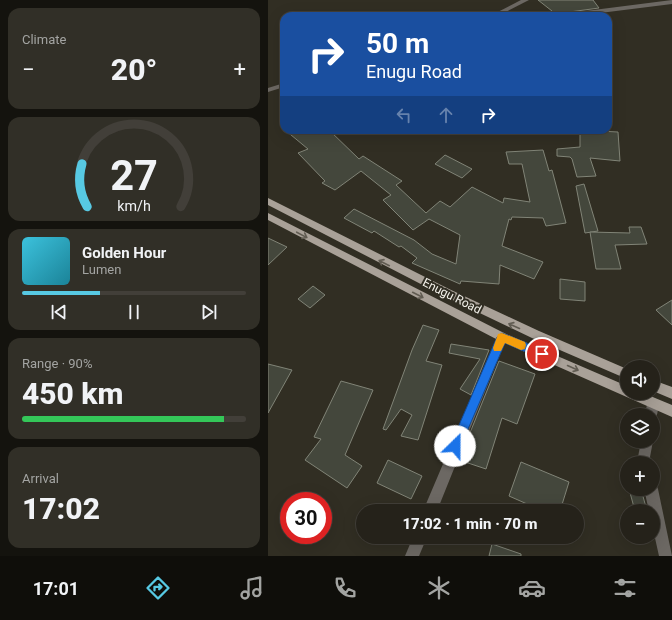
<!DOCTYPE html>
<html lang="en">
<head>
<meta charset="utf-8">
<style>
  body { margin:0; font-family:Roboto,sans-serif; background:#312f27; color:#f1f3f6; height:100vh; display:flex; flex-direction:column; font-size:15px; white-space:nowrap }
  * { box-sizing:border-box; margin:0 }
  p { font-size:13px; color:#a3a4a2 }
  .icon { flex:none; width:22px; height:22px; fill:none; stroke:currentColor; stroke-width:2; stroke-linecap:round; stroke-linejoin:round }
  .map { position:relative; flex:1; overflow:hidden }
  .sheet { display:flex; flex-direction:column; gap:8px; padding:8px; background:#14130e; width:268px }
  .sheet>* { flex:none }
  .guide { position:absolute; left:12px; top:12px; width:332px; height:122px; border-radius:12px; box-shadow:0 4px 16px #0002,0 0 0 1px #423f39; background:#1a4fa0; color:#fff; overflow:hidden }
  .tools { position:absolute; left:352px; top:360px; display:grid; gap:8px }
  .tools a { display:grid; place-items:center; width:40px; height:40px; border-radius:50%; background:#25221a; box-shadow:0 4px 16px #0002,0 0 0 1px #423f39; font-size:20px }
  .speed { position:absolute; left:12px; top:492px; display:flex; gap:8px; font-size:20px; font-weight:700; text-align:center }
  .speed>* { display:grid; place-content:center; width:52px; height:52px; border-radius:50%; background:#25221a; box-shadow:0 4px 16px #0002,0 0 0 1px #423f39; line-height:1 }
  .speed .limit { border:6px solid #d22; background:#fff; color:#111 }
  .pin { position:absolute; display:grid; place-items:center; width:34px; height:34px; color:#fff; margin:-17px; border:2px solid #fff; border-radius:50%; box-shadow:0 1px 4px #0007 }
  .me { position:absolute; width:44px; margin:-22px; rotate:23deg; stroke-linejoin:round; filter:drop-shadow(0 0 3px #0008) }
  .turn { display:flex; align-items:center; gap:14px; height:84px; padding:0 20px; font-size:18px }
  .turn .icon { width:52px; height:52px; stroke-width:2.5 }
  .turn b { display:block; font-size:28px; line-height:34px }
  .lanes { display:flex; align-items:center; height:38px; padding:0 20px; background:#0003; justify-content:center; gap:20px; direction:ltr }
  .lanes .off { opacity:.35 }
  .big { font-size:30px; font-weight:800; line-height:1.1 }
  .sheet .card { flex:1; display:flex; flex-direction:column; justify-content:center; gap:6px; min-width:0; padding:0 14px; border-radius:12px; background:#312f27 }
  .sheet .dial { align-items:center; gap:0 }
  .dial svg { height:104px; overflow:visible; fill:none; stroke:#423f39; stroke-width:7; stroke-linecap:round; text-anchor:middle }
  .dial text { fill:#f1f3f6; stroke:none }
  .song { display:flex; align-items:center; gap:12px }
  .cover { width:48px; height:48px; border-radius:6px; background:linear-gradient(135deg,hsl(190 70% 55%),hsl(190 70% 35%)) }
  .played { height:4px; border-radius:2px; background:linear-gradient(90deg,#57c9e3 35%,#423f39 35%) }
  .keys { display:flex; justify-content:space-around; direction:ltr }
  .heat { display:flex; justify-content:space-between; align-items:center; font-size:22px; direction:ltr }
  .charge { height:6px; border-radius:3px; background:linear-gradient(90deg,#34c759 90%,#423f39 0) }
  .trip { position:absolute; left:88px; top:504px; width:228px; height:40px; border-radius:20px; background:#25221a; box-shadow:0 4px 16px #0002,0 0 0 1px #423f39; font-weight:800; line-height:40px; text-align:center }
  .tabs { display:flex; height:64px; justify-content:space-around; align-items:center; background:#0f0e0a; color:#a3a4a2 }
  .tabs .icon { width:28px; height:28px }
  .tabs .current { color:#57c9e3 }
  .tabs b { font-size:18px; color:#f1f3f6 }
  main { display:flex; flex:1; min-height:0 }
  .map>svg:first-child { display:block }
  .building { fill:#44473c; stroke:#818477 }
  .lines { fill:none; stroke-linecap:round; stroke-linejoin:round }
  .street { fill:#6c6863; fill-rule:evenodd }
  .primary { fill:#a9a198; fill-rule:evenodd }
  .oneway { stroke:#615c52 }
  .route { fill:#1a73e8; stroke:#114b97 }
  .slow { fill:#f59e0b }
  .labels { text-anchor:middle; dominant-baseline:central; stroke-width:4; stroke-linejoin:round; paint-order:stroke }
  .street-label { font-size:12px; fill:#f3f1ea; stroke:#312e23 }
</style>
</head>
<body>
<main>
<section class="sheet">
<div class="card"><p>Climate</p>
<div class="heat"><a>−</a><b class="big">20°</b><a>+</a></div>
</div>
<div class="card dial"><svg viewBox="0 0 100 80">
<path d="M14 69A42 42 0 1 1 86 69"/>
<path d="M14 69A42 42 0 0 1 10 36" stroke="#57c9e3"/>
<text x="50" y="56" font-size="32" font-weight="700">27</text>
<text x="50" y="72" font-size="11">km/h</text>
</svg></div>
<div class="card">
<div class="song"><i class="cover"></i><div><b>Golden Hour</b><p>Lumen</p></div></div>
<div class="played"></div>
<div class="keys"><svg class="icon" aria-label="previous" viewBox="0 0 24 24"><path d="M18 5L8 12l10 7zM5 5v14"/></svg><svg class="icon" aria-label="pause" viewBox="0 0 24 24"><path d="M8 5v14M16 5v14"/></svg><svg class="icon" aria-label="next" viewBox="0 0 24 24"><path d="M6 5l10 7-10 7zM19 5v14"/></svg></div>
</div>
<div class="card"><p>Range · 90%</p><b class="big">450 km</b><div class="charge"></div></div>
<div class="card"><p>Arrival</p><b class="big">17:02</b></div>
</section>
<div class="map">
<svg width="404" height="556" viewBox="0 0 404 556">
  <rect width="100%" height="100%" fill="#312e23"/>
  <g class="building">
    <path d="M270,0H325L331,8L294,13L290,16H284V11Z"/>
    <path d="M17,130H61L91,159L95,156L134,181L128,185L158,213L172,201L182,207L204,187L235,203L236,198L262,202L254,164H241L238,152L275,150L281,171L284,170L298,223L278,226L275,218L244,217L243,220L241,219L234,246L275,262L266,279L232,265L231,284L193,281L192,284L144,263L149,258L133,246L131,247L106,231L104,233L76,218L86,209L146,240L164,254L188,264L192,235L161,219L145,230L115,200L123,195L93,171L67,190L54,183L57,181L30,153L40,149Z"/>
    <path d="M312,130L350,132L352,161L322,158L328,176L309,177L304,159L302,157L289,156V149L312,147Z"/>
    <path d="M177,155L204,169L194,178L167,164Z"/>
    <path d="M316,184L330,231L317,233L308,186Z"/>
    <path d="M361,227H373L379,244L347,245L353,269H328L322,232L362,233Z"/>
    <path d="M0,238L19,247L0,265Z"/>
    <path d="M292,279L317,282V301L292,299Z"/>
    <path d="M45,286L57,295L42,308L30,299Z"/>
    <path d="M404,300V325L388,310Z"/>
    <path d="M155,325L171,330L158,361L174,365L150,440L133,436L144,415L133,409L118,430L115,429L144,350Z"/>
    <path d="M183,344L221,350L203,395L192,389L212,359L181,353Z"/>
    <path d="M231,361L267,374L249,424L234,418L218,469L191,460Z"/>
    <path d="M0,364L24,370L0,413Z"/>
    <path d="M73,381L105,390L77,455L94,466L79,488L37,460L53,439L46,437Z"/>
    <path d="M120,460L154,476L143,499L109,483Z"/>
    <path d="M253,462L301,482L292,511H275L241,496Z"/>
    <path d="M361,489H373L379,511H367Z"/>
    <path d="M224,544L253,554V556H221Z"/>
  </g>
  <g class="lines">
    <g class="street">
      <path d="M253,0H261L230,16H222Z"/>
      <path d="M404,0V4L308,16H291L294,14Z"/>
      <path d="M16,83V87L0,92V88Z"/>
      <path d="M234,332L238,334L239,337L169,511H155L229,337L230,334Z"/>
      <path d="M384,397L388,399C391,405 391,416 385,420V415H377L380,399Z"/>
      <path d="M385,440V441L382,457L384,463H372L370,457L373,441Z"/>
      <path d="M385,483L388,484L390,489L404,556H391L385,529V511H381L376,489H385Z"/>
      <path d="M145,537H159L151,556H137Z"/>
    </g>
    <g class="primary">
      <path d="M0,198L181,289L271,331L359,369V379L264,338L174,295L0,205Z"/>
      <path d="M0,213L238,334L359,386V393H375L404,405V417L230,340L0,220Z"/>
      <path d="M385,380L404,387V399L385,391Z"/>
    </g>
  </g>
  <defs><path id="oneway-shaft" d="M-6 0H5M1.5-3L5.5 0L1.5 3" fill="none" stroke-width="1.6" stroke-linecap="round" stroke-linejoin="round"/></defs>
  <g class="oneway">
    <use href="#oneway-shaft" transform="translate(34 235) rotate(28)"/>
    <use href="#oneway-shaft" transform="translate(116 263) rotate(-153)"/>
    <use href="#oneway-shaft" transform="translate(150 295) rotate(27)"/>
    <use href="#oneway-shaft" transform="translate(246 326) rotate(-156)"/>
    <use href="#oneway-shaft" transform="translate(305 368) rotate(24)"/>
  </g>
  <path class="route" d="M234,333L278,351L279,354L278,358L274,359L237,343L191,450L187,452L183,450L182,446L229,337Z"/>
  <path class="slow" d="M234,333L257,342L258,345L257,349L253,350L237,343L233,351H226L225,348L230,334Z"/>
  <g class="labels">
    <g class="street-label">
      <text transform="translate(184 296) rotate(27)">Enugu Road</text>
    </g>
  </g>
</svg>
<div class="tools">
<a><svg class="icon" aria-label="sound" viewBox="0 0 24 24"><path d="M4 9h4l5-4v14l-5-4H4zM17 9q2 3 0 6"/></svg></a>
<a><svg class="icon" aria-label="layers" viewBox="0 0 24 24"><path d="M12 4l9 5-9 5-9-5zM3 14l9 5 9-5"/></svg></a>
<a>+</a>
<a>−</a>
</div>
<div class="speed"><div class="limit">30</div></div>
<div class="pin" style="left:274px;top:354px;background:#d93025"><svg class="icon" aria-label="arrive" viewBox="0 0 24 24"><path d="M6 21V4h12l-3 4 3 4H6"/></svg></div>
<svg class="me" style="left:187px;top:446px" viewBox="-20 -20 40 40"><circle r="19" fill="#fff"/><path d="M0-13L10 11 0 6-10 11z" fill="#1a73e8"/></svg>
<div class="trip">17:02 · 1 min · 70 m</div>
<div class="guide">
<div class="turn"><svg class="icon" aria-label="right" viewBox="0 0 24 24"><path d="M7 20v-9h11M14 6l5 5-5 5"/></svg><div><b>50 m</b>Enugu Road</div></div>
<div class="lanes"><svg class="icon off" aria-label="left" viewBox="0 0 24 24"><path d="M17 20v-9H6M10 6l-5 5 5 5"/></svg><svg class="icon off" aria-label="ahead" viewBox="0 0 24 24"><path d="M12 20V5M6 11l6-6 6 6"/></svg><svg class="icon" aria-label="right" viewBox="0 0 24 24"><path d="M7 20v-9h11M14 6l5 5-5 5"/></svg></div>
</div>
</div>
</main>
<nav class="tabs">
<b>17:01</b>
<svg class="icon current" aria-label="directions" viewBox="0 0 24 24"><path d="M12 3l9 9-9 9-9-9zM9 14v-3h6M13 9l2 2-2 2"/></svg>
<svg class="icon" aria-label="music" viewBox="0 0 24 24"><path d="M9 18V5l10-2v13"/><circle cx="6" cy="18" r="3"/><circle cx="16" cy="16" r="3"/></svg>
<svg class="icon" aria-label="phone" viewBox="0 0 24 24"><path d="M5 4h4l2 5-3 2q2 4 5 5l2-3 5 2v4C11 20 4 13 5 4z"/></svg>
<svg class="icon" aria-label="climate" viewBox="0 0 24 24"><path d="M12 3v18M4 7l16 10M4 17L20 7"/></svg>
<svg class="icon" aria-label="car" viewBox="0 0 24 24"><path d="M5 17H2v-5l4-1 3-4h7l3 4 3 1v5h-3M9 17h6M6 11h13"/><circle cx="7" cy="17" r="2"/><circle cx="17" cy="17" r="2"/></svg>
<svg class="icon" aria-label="filters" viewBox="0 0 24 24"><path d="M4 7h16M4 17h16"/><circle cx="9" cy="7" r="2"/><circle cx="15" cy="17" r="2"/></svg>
</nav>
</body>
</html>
